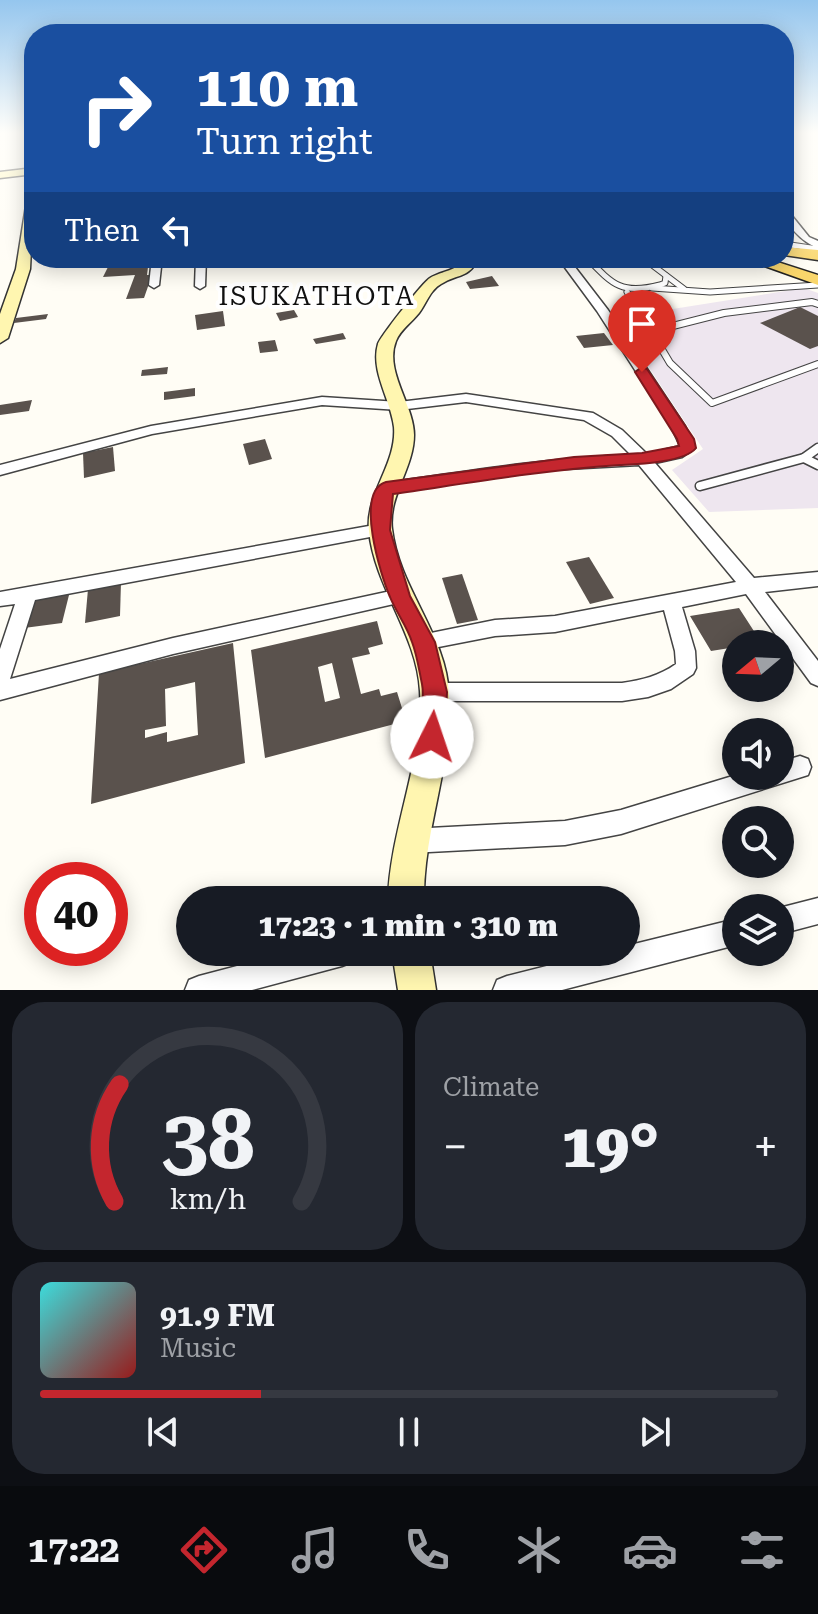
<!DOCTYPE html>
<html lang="en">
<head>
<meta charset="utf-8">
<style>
  body { margin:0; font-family:"Roboto Serif",serif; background:#242831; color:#f1f3f6; height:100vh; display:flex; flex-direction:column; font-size:30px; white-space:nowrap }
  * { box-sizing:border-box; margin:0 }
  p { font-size:26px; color:#9ea1a6 }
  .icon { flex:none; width:44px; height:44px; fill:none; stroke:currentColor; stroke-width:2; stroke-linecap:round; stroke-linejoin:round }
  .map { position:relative; height:990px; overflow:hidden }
  .side { display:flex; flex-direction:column; gap:12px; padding:12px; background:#0d0f14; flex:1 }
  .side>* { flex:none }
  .hud { position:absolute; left:24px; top:24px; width:770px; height:244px; border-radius:32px; box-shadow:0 4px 20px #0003; background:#1a4fa0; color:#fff; overflow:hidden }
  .needle { width:52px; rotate:251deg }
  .fabs { position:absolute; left:722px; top:630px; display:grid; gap:16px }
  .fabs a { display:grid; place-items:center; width:72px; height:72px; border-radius:50%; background:#171b24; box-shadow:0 4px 20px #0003; font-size:40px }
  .speed { position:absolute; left:24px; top:862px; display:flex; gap:16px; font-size:40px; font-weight:700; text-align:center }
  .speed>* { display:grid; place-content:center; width:104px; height:104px; border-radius:50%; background:#171b24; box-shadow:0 4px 20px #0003; line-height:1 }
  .speed .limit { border:12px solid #d22; background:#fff; color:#111 }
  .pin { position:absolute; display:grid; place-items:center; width:68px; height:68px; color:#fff; margin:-82px -34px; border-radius:50% 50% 50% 0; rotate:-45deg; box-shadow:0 0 8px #0007 }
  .pin .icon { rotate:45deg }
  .me { position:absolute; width:88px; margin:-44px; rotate:4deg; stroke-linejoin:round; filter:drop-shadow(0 0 6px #0008) }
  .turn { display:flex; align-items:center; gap:28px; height:168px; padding:0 40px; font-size:36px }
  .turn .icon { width:104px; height:104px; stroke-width:2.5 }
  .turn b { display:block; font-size:56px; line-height:68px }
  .then { display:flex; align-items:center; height:76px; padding:0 40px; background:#0003; gap:16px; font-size:30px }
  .big { font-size:60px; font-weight:800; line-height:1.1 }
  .side .tile { flex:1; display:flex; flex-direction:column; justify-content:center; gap:12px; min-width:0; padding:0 28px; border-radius:32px; background:#242831 }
  .side .dial { align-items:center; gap:0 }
  .dial svg { height:208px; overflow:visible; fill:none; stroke:#363941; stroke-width:7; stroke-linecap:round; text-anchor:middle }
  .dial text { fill:#f1f3f6; stroke:none }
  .song { display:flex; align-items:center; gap:24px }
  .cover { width:96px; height:96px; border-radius:12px; background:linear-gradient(135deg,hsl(180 70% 55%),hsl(0 70% 35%)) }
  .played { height:8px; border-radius:4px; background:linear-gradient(90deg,#c4262e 30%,#363941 30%) }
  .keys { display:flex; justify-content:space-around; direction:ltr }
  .heat { display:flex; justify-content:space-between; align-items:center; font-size:44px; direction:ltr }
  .side .tiles { flex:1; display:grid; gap:12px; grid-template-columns:1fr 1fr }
  .tile:last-child { grid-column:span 2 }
  .trip { position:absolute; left:176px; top:886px; width:464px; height:80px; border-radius:40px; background:#171b24; box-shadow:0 4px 20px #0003; font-weight:800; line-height:80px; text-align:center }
  .tabs { display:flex; height:128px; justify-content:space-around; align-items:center; background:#090b0e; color:#9ea1a6 }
  .tabs .icon { width:56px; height:56px }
  .tabs .current { color:#c4262e }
  .tabs b { font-size:36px; color:#f1f3f6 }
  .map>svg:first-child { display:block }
  .industrial { fill:#eee6ef }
  .building { fill:#5a524d; fill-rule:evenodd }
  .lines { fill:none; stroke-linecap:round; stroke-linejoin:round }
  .lane-far2-casing { stroke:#444; stroke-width:7 }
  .lane-far1-casing { stroke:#444; stroke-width:8 }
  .lane-casing { stroke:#444; stroke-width:11 }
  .street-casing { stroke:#444; stroke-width:3 }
  .secondary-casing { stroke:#333; stroke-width:3 }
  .primary-casing { stroke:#222; stroke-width:3 }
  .lane-far2 { stroke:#fff; stroke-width:5 }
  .lane-far1 { stroke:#fff; stroke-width:6 }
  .lane { stroke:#fff; stroke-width:8 }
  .street { fill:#fff; fill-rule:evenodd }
  .secondary { fill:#fff6b0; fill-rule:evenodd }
  .primary { fill:#f9d66b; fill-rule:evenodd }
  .route { fill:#c4262e; stroke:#7f191e; stroke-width:2 }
  .labels { text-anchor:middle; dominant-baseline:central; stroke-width:8; stroke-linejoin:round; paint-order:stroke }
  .far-quarter-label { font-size:26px; letter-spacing:2px; fill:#111; stroke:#fff }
</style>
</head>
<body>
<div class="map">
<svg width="818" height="990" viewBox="0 0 818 990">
  <rect width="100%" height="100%" fill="#fffdf5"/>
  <path class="industrial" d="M804,288L818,293V508L709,512L672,470L703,449L616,318Z"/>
  <g class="building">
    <path d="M149,259L147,275H152L144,298L126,299L135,275L103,277L111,261Z"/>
    <path d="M492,276L499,286L470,289L466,282Z"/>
    <path d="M800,307L818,316V346L810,349L760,323Z"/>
    <path d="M294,310L298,317L280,321L276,313Z"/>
    <path d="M223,311L225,326L197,330L195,315Z"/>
    <path d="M48,314L46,319L14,323L16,318Z"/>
    <path d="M343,333L346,339L316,344L313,339Z"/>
    <path d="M604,333L613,345L584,348L576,336Z"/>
    <path d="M275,340L278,351L260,353L258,342Z"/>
    <path d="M168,367L167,374L141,376L142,370Z"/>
    <path d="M195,388V396L164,400V392Z"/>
    <path d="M32,400L29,411L0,415V405Z"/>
    <path d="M265,439L272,459L249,465L243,444Z"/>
    <path d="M113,447L115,471L84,478L83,453Z"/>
    <path d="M589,557L614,598L590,604L566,562Z"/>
    <path d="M462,574L478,620L457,624L442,578Z"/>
    <path d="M121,582L120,616L85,623L88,589Z"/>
    <path d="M70,591L62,623L24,628L33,596Z"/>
    <path d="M739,608L761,642L736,644V647L711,651L690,616Z"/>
    <path d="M377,621L383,644L368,648L370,654L352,658L361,694L379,689L381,696L397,692L406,721L265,758L251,650ZM332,663L340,698L325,702L318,667Z"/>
    <path d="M233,643L245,763L91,804L99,673ZM195,682L198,735L167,742V732L145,738V730L166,726L165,689Z"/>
  </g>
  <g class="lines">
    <g class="lane-far2-casing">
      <g id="lane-far2">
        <path d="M784,244L818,249"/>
        <path d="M587,258C613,285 622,295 660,285L665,283L666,276"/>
        <path d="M643,258L684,289"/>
        <path d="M652,288L710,292L818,285"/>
        <path d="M627,292L633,301"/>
      </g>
    </g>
    <g class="lane-far1-casing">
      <g id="lane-far1">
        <path d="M632,299L670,363L712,403L818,364"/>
        <path d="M653,331L724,313L812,302L818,304"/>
      </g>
    </g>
    <g class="lane-casing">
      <g id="lane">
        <path d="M818,448L804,458L818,465"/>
        <path d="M700,486L804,458"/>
      </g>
    </g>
    <g class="street-casing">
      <g id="street">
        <path d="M784,206L809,237L818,241V248C802,242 784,225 784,206Z"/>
        <path d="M152,258H162L159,285L154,288L149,285Z"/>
        <path d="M196,258H206L205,286L200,289L195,286Z"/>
        <path d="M558,258H568L608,310L685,426L695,448L682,457L655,463L754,578L818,572V586L765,592L818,661V686L811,683L746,594L682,607L695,651L696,668L693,674L671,689L648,697L622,701H436L429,699L426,692L429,685L436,683H622C642,680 659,676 676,664L675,651L664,610L555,632L495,636L423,650L416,648L413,642L416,636L495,620L555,616L736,582L639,465L548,470L386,493L378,488L386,483C468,471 548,458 631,455L612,436L584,420L466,402L399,410L322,405L152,434L0,475V465L151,426L322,397L399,402L466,394L593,413L622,430L647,454L680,446L671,426L597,311Z"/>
        <path d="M380,524L386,526L388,530L386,534L35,600L10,679L173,638L400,589L407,591L409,596L407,601L173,654L0,700V649L15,604L0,606V592Z"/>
        <path d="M800,756L808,759L811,767L808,775L621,834L565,845L410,853L401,850L398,841L401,832L410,829L565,821L621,810L736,775L780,776V762Z"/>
        <path d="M818,898V924L780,934L779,908Z"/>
        <path d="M736,919V945L562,990H493L497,980L507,976L602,952H626V946Z"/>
        <path d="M290,952H356L352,962L342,966L252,990H185L189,980L199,976Z"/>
      </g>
    </g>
    <g class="secondary-casing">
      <g id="secondary">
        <path d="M34,168V174L0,178V172Z"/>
        <path d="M34,189L30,269L8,338L0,343V314L16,269L28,193Z"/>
        <path d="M465,258H479C468,279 459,273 441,284C430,290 426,304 419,313C412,322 400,330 396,341C384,371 414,405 414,435C414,468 388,496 392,529C399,589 447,635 449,695C453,764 423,831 424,900H388C390,829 424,759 420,691C417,634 375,588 369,531C365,494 397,464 394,427C391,400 370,371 378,344C380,337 423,282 430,278C443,270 457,272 465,258Z"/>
        <path d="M392,952H430L436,990H398Z"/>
      </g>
    </g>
    <g class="primary-casing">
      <g id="primary">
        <path d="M784,247L818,250V260L784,255Z"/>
        <path d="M742,258H765L818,275V285Z"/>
      </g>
    </g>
    <use href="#lane-far2" class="lane-far2"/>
    <use href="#lane-far1" class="lane-far1"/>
    <use href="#lane" class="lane"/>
    <use href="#street" class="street"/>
    <use href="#secondary" class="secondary"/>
    <use href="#primary" class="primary"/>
  </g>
  <linearGradient id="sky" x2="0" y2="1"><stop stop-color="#95c6ee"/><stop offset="0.49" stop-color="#fffefa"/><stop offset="1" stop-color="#fffefa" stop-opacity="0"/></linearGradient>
  <rect width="818" height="271" fill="url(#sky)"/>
  <path class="route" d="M642,367L647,369L694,439L696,448C685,462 639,464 620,465C544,470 469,483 393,494L390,530L410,596L435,642L447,692L445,737L441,745L432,749L424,745C415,726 426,704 422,684C419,670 417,655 412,642C407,626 396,612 390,597C381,576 354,491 386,482L574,457L642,453L679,446L677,439L635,372Z"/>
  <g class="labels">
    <g class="far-quarter-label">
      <text x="317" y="296">ISUKATHOTA</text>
    </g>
  </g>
</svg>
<div class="fabs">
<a><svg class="needle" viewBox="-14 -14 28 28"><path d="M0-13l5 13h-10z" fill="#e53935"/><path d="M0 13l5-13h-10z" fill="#9ea1a6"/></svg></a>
<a><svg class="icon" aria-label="sound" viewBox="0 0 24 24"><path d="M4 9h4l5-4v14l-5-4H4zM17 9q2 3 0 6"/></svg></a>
<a><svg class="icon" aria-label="search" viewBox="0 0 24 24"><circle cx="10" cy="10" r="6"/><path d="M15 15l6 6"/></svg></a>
<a><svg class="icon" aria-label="layers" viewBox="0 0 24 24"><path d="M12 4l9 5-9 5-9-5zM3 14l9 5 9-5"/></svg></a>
</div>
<div class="speed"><div class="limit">40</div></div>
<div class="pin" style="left:642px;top:372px;background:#d93025"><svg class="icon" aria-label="arrive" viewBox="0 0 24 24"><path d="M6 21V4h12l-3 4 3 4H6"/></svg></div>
<svg class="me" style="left:432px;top:737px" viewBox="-20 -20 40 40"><circle r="19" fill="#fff"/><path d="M0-13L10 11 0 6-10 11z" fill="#c4262e"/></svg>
<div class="trip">17:23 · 1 min · 310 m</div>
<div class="hud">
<div class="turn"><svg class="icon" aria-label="right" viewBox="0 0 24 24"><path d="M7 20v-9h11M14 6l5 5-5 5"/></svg><div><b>110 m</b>Turn right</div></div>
<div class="then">Then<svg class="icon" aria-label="left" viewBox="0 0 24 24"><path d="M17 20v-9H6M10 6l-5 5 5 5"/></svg></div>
</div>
</div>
<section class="side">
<div class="tiles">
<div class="tile dial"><svg viewBox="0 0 100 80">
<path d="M14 69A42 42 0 1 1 86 69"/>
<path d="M14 69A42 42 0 0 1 16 24" stroke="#c4262e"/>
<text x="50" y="56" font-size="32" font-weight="700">38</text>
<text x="50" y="72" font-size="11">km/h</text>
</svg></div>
<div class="tile"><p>Climate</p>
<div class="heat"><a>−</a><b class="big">19°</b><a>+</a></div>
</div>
<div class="tile">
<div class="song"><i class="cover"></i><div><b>91.9 FM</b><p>Music</p></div></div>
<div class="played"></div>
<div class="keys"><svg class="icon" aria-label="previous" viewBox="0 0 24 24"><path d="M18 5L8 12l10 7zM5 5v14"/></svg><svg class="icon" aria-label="pause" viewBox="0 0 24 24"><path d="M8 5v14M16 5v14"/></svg><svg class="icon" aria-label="next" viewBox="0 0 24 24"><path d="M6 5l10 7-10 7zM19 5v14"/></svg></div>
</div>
</div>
</section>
<nav class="tabs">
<b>17:22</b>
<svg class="icon current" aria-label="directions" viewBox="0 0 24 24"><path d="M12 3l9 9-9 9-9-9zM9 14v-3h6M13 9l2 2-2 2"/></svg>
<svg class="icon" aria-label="music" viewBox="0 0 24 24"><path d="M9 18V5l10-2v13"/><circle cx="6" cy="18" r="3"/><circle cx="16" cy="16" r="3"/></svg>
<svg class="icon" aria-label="phone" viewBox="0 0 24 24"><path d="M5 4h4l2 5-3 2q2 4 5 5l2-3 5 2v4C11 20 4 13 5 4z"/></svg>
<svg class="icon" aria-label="climate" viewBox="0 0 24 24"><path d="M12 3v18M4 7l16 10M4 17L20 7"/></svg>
<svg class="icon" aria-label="car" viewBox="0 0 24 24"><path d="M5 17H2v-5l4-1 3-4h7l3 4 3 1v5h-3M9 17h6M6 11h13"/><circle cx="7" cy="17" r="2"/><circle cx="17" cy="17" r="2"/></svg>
<svg class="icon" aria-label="filters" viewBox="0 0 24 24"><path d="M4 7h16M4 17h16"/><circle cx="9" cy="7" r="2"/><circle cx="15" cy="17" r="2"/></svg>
</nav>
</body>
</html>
